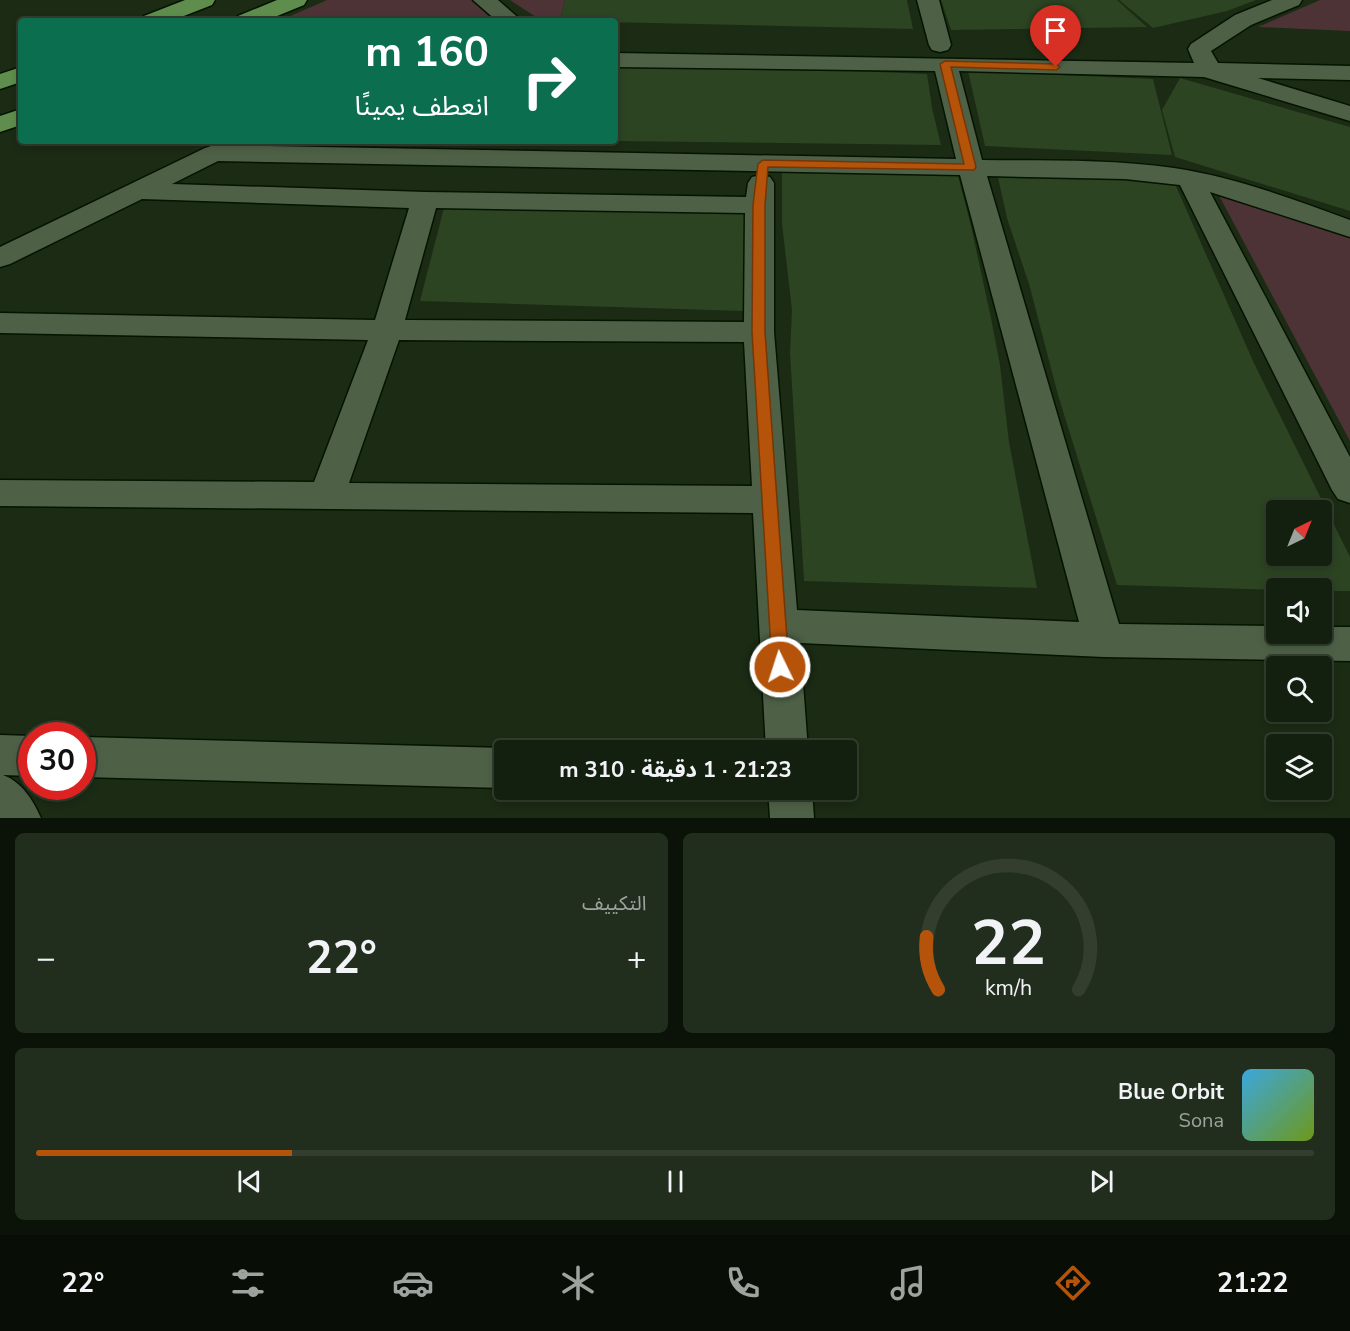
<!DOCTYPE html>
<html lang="ar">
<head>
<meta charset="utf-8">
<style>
  body { margin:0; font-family:"Nunito Sans","Noto Sans Arabic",sans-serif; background:#212d1d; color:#f1f3f6; direction:rtl; height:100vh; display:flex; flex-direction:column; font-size:22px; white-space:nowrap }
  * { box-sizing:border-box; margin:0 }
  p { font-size:20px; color:#9da39e }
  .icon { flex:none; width:33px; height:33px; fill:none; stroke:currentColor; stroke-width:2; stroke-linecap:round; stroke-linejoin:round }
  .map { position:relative; height:818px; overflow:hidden; direction:ltr }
  .sheet { display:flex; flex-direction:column; gap:15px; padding:15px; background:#0b1208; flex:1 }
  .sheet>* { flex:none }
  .banner { position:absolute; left:18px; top:18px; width:600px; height:126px; border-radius:6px; box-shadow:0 3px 9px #0003,0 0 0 2px #333e2f; direction:rtl; background:#0b6e4f; color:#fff; overflow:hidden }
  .needle { width:39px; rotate:43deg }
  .tools { position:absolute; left:1266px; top:500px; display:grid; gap:12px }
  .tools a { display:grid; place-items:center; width:66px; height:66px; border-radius:6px; background:#14200f; box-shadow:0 3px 9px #0003,0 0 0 2px #333e2f; font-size:30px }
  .speed { position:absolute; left:18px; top:722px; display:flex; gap:12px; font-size:30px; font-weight:700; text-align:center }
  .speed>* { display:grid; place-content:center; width:78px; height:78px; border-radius:50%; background:#14200f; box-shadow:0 3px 9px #0003,0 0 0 2px #333e2f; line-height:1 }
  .speed .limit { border:9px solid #d22; background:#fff; color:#111 }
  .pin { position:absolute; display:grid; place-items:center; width:51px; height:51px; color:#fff; margin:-62px -26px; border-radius:50% 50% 50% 0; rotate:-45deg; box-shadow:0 0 6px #0007 }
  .pin .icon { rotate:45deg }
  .me { position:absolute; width:66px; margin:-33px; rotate:356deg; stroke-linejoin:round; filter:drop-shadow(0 0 4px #0008) }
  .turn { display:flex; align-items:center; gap:21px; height:126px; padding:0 30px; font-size:27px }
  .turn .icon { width:78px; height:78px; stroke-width:2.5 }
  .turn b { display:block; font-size:42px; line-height:51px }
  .big { font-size:45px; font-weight:700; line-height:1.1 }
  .sheet .tile { flex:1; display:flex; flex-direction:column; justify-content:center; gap:9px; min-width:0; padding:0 21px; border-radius:9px; background:#212d1d }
  .sheet .dial { align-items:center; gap:0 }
  .dial svg { height:156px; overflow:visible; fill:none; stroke:#333e2f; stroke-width:7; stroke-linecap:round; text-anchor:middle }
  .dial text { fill:#f1f3f6; stroke:none }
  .song { display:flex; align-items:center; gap:18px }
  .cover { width:72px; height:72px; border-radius:9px; background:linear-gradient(135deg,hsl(200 70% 55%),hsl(80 70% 35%)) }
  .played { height:6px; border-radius:3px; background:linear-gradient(90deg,#b45309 20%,#333e2f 20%) }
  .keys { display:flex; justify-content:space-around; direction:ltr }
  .heat { display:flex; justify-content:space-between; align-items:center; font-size:33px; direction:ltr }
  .sheet .tiles { flex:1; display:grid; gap:15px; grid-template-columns:1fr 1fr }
  .tile:last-child { grid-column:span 2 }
  .trip { position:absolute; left:494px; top:740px; width:363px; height:60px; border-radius:6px; background:#14200f; box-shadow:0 3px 9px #0003,0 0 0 2px #333e2f; font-weight:700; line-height:60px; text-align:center; direction:rtl }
  .menu { display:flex; height:96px; justify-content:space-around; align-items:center; background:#080d06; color:#9da39e }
  .menu .icon { width:42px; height:42px }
  .menu .on { color:#b45309 }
  .menu b { font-size:27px; color:#f1f3f6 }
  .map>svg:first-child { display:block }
  .green { fill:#4d3335 }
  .building { fill:#2c4422; fill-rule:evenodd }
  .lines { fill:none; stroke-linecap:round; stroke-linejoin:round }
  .minor-casing { stroke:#051401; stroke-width:3 }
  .major-casing { stroke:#051401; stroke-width:3 }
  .minor { fill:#4e6147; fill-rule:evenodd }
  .major { fill:#5f8d4d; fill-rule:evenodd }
  .route { fill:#b45309; stroke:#753606; stroke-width:1.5 }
</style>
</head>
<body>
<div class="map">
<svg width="1350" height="818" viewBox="0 0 1350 818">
  <rect width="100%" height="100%" fill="#1b2b14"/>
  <g class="green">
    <path d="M327,0H476L504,21H279Z"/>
    <path d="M510,0H565L561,16L539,19Z"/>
    <path d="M1320,0H1350V31L1258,27Z"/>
    <path d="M1216,190L1350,227V441Z"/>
  </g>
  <g class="building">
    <path d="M565,0H907L913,29L560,21Z"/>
    <path d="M941,0H1117L1147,27L951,30Z"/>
    <path d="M1119,0H1256L1227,11L1153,28Z"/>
    <path d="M615,66L758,67L927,74L932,108L941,145L615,141Z"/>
    <path d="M968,71L1153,79L1172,155L985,146Z"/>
    <path d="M1180,78L1350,127V211L1175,157L1162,110Z"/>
    <path d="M782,164L956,168L971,226L991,318L1000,365L1009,442L1037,588L804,581L790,353L792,310L782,224Z"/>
    <path d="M997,173L1172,177L1253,361L1350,557V591H1322V588H1276V590L1117,585L1058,395L1029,284L1007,218ZM1276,510H1322V555H1276Z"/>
    <path d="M446,200L744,206V311L420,301Z"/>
  </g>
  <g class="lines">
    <g class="minor-casing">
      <g id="minor">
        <path d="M473,0H498L522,21H497Z"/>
        <path d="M917,0H939L951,45L948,50L940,52L932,50L929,45Z"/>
        <path d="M1272,0H1302L1299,5L1251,25L1211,51L1218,63L1350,66V80L1258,78L1350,106V121L1204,77L959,71L982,160C1046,161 1111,159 1174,168C1234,177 1293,199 1350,220V237L1210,192L1350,457V503L1338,499L1332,490L1180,185L1125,179L987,176L1119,624L1276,626V633H1322V627H1350V661L1104,657L800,643L808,750H766L753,513L0,506V480L314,482L368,340L0,333V313L375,320L409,208L142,199L10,264L0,267V247L205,148L214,145L956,159L935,71L615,67V53L1194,63L1188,49L1191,44L1235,15ZM218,161L960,175L1079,622L797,610L774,332V183L770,177L761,175L752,177L748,183L746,197L425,192L172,184ZM436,208L745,213L744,322L405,320ZM399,340L744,342L752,486L349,483Z"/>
        <path d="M0,735L32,736V776L3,775C22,782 33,800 41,818H0Z"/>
        <path d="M82,737L504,748L509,750H504V788L82,777Z"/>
        <path d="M768,789H812L814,818H770Z"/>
      </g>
    </g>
    <g class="major-casing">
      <g id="major">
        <path d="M185,0H215L212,5L171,21H141L144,16Z"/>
        <path d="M277,0H307L304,5L265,21H235L238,16Z"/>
        <path d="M21,67V82L0,89V74Z"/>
        <path d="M21,109V125L0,132V116Z"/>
      </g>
    </g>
    <use href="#minor" class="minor"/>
    <use href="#major" class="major"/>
  </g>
  <path class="route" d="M945,61L1056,64L1060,67L1056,70L951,67L976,167L974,170L768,167L765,205V332L789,667L786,672L780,674L774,672L772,667L752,332L753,205L758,164L763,160L964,164L940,64Z"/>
</svg>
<div class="tools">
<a><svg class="needle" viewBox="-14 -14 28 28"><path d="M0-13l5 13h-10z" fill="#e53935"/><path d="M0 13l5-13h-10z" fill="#9da39e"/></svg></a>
<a><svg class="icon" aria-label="sound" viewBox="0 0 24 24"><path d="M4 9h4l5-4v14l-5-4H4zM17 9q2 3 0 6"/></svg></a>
<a><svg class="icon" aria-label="search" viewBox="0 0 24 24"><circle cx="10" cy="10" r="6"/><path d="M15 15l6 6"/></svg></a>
<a><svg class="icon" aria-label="layers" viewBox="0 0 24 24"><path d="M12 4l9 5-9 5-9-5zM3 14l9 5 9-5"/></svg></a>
</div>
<div class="speed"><div class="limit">30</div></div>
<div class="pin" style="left:1056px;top:67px;background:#d93025"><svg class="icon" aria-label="arrive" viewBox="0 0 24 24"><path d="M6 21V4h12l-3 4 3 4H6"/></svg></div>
<svg class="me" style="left:780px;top:667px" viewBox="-20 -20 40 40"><circle r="17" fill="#b45309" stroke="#fff" stroke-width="3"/><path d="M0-11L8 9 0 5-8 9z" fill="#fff"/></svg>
<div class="trip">21:23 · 1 دقيقة · 310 m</div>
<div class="banner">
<div class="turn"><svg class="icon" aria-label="right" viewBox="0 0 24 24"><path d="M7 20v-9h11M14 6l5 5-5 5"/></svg><div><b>160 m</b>انعطف يمينًا</div></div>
</div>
</div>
<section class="sheet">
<div class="tiles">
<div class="tile dial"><svg viewBox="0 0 100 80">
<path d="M14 69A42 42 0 1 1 86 69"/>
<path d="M14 69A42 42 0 0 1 8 42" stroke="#b45309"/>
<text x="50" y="56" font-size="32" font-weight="700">22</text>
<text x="50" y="72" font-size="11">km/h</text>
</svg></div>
<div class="tile"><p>التكييف</p>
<div class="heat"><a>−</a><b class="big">22°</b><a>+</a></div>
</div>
<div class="tile">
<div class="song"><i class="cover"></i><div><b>Blue Orbit</b><p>Sona</p></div></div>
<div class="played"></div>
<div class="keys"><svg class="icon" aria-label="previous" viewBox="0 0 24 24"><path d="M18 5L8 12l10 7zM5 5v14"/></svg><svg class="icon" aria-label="pause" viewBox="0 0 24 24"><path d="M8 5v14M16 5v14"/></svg><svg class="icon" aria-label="next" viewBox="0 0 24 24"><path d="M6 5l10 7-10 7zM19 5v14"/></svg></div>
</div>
</div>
</section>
<nav class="menu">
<b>21:22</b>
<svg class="icon on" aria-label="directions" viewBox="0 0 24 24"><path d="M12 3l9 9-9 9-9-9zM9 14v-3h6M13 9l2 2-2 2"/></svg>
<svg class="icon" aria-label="music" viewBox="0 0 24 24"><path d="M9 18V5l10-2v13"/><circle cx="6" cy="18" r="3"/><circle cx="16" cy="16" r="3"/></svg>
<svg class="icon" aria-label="phone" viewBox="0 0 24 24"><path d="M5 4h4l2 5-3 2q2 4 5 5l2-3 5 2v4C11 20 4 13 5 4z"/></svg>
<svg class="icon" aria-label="climate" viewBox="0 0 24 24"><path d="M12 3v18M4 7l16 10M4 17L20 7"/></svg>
<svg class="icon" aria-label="car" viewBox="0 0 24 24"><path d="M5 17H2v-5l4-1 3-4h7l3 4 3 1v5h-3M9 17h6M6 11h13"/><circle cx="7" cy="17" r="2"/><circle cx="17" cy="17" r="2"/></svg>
<svg class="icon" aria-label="filters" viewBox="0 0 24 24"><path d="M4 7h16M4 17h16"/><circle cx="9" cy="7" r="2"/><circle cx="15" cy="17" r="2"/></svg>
<b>22°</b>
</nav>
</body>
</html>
